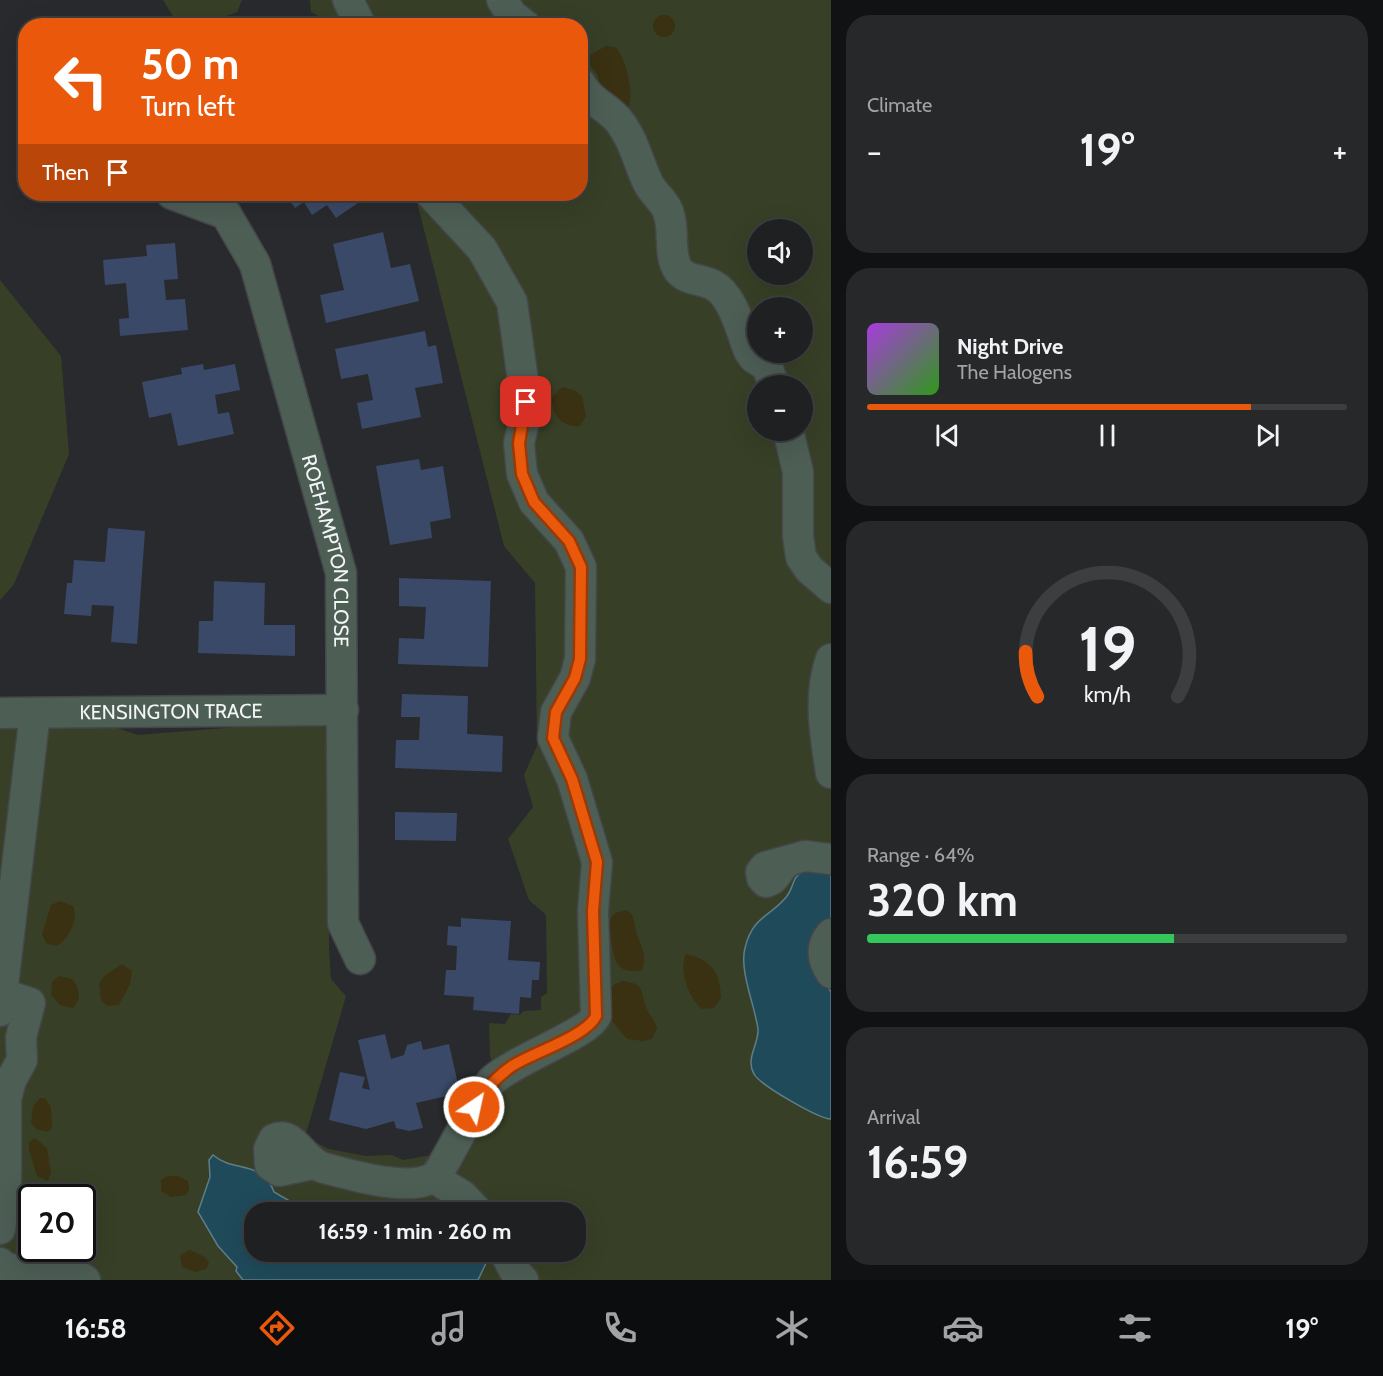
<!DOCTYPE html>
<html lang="en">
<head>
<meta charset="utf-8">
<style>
  body { margin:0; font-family:Cabin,sans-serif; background:#26282a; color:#f1f3f6; height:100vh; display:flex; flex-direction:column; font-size:22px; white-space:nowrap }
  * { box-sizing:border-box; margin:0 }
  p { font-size:20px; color:#a1a3a5 }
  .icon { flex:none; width:33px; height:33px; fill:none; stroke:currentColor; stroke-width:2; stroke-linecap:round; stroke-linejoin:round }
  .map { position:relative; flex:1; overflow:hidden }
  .sheet { display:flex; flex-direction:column; gap:15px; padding:15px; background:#101213; width:552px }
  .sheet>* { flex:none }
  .hud { position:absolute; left:18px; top:18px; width:570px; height:183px; border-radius:24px; box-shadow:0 6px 24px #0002,0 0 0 2px #3c3e40; background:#ea580c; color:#fff; overflow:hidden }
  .fabs { position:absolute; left:747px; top:219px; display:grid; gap:12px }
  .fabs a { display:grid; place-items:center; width:66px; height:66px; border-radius:50%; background:#1e2022; box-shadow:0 6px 24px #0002,0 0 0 2px #3c3e40; font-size:30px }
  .speed { position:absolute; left:18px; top:1184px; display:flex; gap:12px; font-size:30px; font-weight:700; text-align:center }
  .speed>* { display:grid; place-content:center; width:78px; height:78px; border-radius:50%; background:#1e2022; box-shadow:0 6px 24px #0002,0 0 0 2px #3c3e40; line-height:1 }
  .speed .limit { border:3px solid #111; border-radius:9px; background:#fff; color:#111 }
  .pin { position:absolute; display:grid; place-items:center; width:51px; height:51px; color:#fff; margin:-26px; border-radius:12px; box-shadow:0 3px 9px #0006 }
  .me { position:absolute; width:66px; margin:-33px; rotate:34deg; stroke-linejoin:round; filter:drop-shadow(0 0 4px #0008) }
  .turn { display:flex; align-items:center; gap:21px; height:126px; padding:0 24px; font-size:27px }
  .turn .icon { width:78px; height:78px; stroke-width:2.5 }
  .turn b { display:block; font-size:42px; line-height:51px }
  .then { display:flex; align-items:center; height:57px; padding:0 24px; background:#0003; gap:12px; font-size:22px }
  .big { font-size:45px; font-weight:700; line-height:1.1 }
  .sheet .tile { flex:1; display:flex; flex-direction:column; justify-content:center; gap:9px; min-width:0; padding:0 21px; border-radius:24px; background:#26282a }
  .sheet .dial { align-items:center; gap:0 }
  .dial svg { height:156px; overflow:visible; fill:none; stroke:#3c3e40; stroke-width:7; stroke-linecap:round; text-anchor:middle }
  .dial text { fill:#f1f3f6; stroke:none }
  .song { display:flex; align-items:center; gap:18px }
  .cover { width:72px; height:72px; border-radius:9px; background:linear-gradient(135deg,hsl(280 70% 55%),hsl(110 70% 35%)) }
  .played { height:6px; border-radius:3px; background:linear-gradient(90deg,#ea580c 80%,#3c3e40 80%) }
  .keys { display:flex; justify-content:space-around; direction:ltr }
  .heat { display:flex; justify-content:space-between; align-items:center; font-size:33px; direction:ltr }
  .charge { height:9px; border-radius:4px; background:linear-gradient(90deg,#34c759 64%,#3c3e40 0) }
  .trip { position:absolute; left:244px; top:1202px; width:342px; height:60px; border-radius:24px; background:#1e2022; box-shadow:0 6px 24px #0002,0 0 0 2px #3c3e40; font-weight:700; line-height:60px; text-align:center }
  .tab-bar { display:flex; height:96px; justify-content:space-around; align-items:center; background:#0c0d0e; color:#a1a3a5 }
  .tab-bar .icon { width:42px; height:42px }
  .tab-bar .active { color:#ea580c }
  .tab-bar b { font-size:27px; color:#f1f3f6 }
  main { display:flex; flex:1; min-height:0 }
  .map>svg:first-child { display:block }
  .green { fill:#374026; fill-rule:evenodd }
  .sand { fill:#393111 }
  .water { fill:#1f4a5a; stroke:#5f7d89; stroke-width:1.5 }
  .building { fill:#3a4967 }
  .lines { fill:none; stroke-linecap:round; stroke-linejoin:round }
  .minor-casing { stroke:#444649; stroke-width:33 }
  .minor { stroke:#4d5e55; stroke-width:30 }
  .route-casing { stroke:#983908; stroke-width:15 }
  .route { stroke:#ea580c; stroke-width:10 }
  .labels { text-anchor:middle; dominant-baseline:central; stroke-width:6; stroke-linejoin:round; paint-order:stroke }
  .street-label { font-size:20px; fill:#f3f4f6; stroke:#121314 }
</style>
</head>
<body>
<main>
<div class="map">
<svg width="831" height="1280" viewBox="0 0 831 1280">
  <rect width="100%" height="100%" fill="#282a2d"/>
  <g class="green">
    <path d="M163,0H242L237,12L202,25L179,26Z"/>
    <path d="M310,0H831V1280H0V720L111,726L138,735L312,721L331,730L329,949L331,979L346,996L305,1137L329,1149L366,1156L392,1155L403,1160L438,1154L495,1069L490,1056L489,1023L505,1024L511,1014L520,1015L523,1011L541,1010V997L547,993L546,915L529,900L508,839L533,807L524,775L537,746L535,583L504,546L415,194H580V26L335,25L311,12ZM758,230H802V274H758ZM758,308H802V352H758ZM758,386H802V430H758ZM32,1197H82V1248H32ZM255,1212H576V1251H255Z"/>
    <path d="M0,280L61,356L69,454L14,584L0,600Z"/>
  </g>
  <g class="sand">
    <circle cx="664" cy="26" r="11"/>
    <path d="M606,46L615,47C626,56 636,99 627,110L599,90L598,75L590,65V55Z"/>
    <path d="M562,387L574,390L582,396L586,416L580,426C562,428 551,414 552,397Z"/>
    <path d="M60,901L73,906C79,919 68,942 55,946L46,943L42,934L51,905Z"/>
    <path d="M627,910C636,916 633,923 636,931C640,945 648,955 642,970C616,975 614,960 611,939C610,928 606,922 615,913Z"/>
    <path d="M686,954C712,960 720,972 721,998L714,1008L702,1009C689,999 678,970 686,954Z"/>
    <path d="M122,964L132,971L130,984L119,1005L107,1006L101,1000L99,984L104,976Z"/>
    <path d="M59,976L72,979C80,988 82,998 73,1008L60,1005L51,995L52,982Z"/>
    <path d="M623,981C648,985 639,992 647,1009C650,1016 655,1021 657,1028L652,1039L643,1041L627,1039L611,1020V989L613,985Z"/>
    <path d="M40,1098H45L51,1107L52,1127L48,1132L36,1129L31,1123L33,1107Z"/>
    <path d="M35,1138L47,1148L51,1172L48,1181L37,1176L29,1150V1142Z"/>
    <path d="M168,1176H178L188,1181L189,1189L186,1195L171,1197L161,1191V1180Z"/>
    <path d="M190,1250L205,1257L209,1263L206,1269L195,1272L182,1267L180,1255Z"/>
  </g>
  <g class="water">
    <path d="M803,871L831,874V923L824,980L831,992V1119C819,1119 760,1085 754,1074C745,1059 759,1044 758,1029C755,1006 739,970 745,948C753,915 771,917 787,896C794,887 792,877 803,871Z"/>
    <path d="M213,1155C234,1173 263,1160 274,1192L293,1203L325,1212H255V1251H487V1261L478,1280H243L236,1271L237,1267L218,1246L198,1212L210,1177L209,1160Z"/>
    <path d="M435,1201L444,1203L458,1212H403L423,1202Z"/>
  </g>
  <g class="building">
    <path d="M285,194H371L336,218L327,205L312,215L304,202L295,208Z"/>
    <path d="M383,232L391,268L410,264L419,301L326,323L320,295L344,290L333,244Z"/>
    <path d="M175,243L178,279L164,280L166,300L185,299L188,330L120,336L119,319L129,318L126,283L105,285L103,260L147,256L146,245Z"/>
    <path d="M425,331L428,347L436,345L443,383L415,388L421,417L362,429L357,403L373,400L368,374L341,379L335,349Z"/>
    <path d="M203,364L204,370L235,364L240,390L215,395L218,414L229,412L234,434L178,446L171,413L149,418L142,382L182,374L181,368Z"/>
    <path d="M419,459L421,470L443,466L451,518L430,522L432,538L390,545L376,466Z"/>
    <path d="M108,528L145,531L137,644L111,642L114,606L92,605L91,616L64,614L67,583H72L74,560L105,562Z"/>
    <path d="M399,578L491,581L488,667L398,664L399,638L424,639L426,607L399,606Z"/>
    <path d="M214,581L265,583L264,625H295V656L198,653L199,621H213Z"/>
    <path d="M402,694L468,696L467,734L503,736L502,772L395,768L396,740H419L420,717H401Z"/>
    <path d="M395,812L457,813L456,841L395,840Z"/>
    <path d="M461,918L511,921L508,960L540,962L539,980H532L531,998L520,997L519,1014L473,1010L474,997L444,995L446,970H456L457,946L447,945L448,926L461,927Z"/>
    <path d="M385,1034L391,1059L404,1055L407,1045L421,1041L423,1050L449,1044L460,1093L416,1103L423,1128L409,1131L396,1128L394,1121L366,1129L329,1120L340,1072L365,1077L362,1088L370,1090L358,1040Z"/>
  </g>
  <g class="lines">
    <g class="minor-casing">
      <g id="minor">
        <path d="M348,0L361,26"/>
        <path d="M502,0L512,15L526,26"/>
        <path d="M580,83C591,103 607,106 619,121C634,140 638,162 648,183C653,193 662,199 667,209C676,228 667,255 679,271C688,281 702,279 713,285C733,295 741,331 749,351L754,358L767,366L774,386"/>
        <path id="s1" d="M172,194L226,214L255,264L341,573L343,923L360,959"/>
        <path d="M788,430L798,472V536L801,557L809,569L831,588"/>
        <path d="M831,659C818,694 825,736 831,773"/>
        <path id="s2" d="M0,713L343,710"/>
        <path d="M788,862C778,867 777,880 766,882L762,878L761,872L765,867L805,856L831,859"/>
        <path d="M831,934C820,947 822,959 831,973"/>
        <path d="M0,993L30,1003L21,1037L22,1060L11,1080L6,1099V1187L0,1229"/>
        <path d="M0,1011L35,713"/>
        <path d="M312,1164L279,1171L270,1165L269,1149L274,1139C295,1130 302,1162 324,1168C352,1175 407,1192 433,1178C442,1173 476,1098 492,1081C513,1060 588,1034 596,1016L593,911L597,862L572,779L553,738L556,712L575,678L580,659L581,567L569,541L534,502L522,474L519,443L527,409L512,302L482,249L431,194"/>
        <path d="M439,1174L442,1183L463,1196L478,1212"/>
        <path d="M504,1251L514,1270L523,1280"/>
        <path d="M0,1263C16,1280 55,1259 85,1280"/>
      </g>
    </g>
    <use href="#minor" class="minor"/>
  </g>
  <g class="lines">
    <g class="route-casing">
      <path id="route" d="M474,1107C485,1090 495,1078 512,1066C532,1053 587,1036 596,1016L593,911L597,862L572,779L553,738L556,712L575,678L580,659L581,567L569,541L534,502L522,474L519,443L526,402"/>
    </g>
    <use href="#route" class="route"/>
  </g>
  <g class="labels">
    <g class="street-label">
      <text stroke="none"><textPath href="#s1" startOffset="412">ROEHAMPTON CLOSE</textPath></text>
      <text stroke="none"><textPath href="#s2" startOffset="171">KENSINGTON TRACE</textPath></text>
    </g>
  </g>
</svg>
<div class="fabs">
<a><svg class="icon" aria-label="sound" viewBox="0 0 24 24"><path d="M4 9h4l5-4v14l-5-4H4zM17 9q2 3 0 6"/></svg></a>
<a>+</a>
<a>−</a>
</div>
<div class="speed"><div class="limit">20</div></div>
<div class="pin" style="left:526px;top:402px;background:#d93025"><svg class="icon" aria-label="arrive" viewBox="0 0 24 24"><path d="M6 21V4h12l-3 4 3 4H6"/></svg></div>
<svg class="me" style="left:474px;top:1107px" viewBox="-20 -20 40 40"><circle r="17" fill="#ea580c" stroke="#fff" stroke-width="3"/><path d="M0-11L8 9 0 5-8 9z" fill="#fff"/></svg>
<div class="trip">16:59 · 1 min · 260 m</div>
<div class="hud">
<div class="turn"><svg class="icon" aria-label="left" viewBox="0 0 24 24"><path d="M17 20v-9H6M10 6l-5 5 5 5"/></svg><div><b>50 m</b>Turn left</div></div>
<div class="then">Then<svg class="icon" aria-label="arrive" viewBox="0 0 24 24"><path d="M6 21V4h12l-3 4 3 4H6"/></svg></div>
</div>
</div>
<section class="sheet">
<div class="tile"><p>Climate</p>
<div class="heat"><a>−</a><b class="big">19°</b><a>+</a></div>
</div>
<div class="tile">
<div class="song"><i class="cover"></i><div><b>Night Drive</b><p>The Halogens</p></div></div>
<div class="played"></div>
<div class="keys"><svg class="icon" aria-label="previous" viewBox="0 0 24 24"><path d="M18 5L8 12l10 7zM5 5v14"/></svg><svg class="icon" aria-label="pause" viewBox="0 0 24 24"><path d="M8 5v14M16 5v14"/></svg><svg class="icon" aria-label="next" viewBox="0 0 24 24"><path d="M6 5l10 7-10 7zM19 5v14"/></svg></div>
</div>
<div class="tile dial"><svg viewBox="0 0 100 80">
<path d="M14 69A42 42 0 1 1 86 69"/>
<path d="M14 69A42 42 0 0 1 8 46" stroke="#ea580c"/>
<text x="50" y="56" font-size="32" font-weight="700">19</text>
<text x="50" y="72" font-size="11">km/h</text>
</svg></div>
<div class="tile"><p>Range · 64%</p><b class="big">320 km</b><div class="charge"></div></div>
<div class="tile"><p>Arrival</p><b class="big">16:59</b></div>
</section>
</main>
<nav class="tab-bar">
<b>16:58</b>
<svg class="icon active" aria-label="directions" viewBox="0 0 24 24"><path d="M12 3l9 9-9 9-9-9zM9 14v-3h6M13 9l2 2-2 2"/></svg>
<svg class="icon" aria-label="music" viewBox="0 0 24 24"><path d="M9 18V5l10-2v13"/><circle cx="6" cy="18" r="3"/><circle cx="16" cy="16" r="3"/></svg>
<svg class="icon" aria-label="phone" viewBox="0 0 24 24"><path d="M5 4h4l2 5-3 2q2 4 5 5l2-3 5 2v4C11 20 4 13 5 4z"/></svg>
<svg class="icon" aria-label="climate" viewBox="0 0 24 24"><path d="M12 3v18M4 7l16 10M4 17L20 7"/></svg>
<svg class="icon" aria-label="car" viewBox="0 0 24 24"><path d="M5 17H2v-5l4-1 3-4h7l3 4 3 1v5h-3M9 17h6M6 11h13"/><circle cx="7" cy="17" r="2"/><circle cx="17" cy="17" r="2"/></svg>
<svg class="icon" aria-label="filters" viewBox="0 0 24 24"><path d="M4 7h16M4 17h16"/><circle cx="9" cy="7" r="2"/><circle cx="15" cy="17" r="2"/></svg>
<b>19°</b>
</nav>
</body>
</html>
